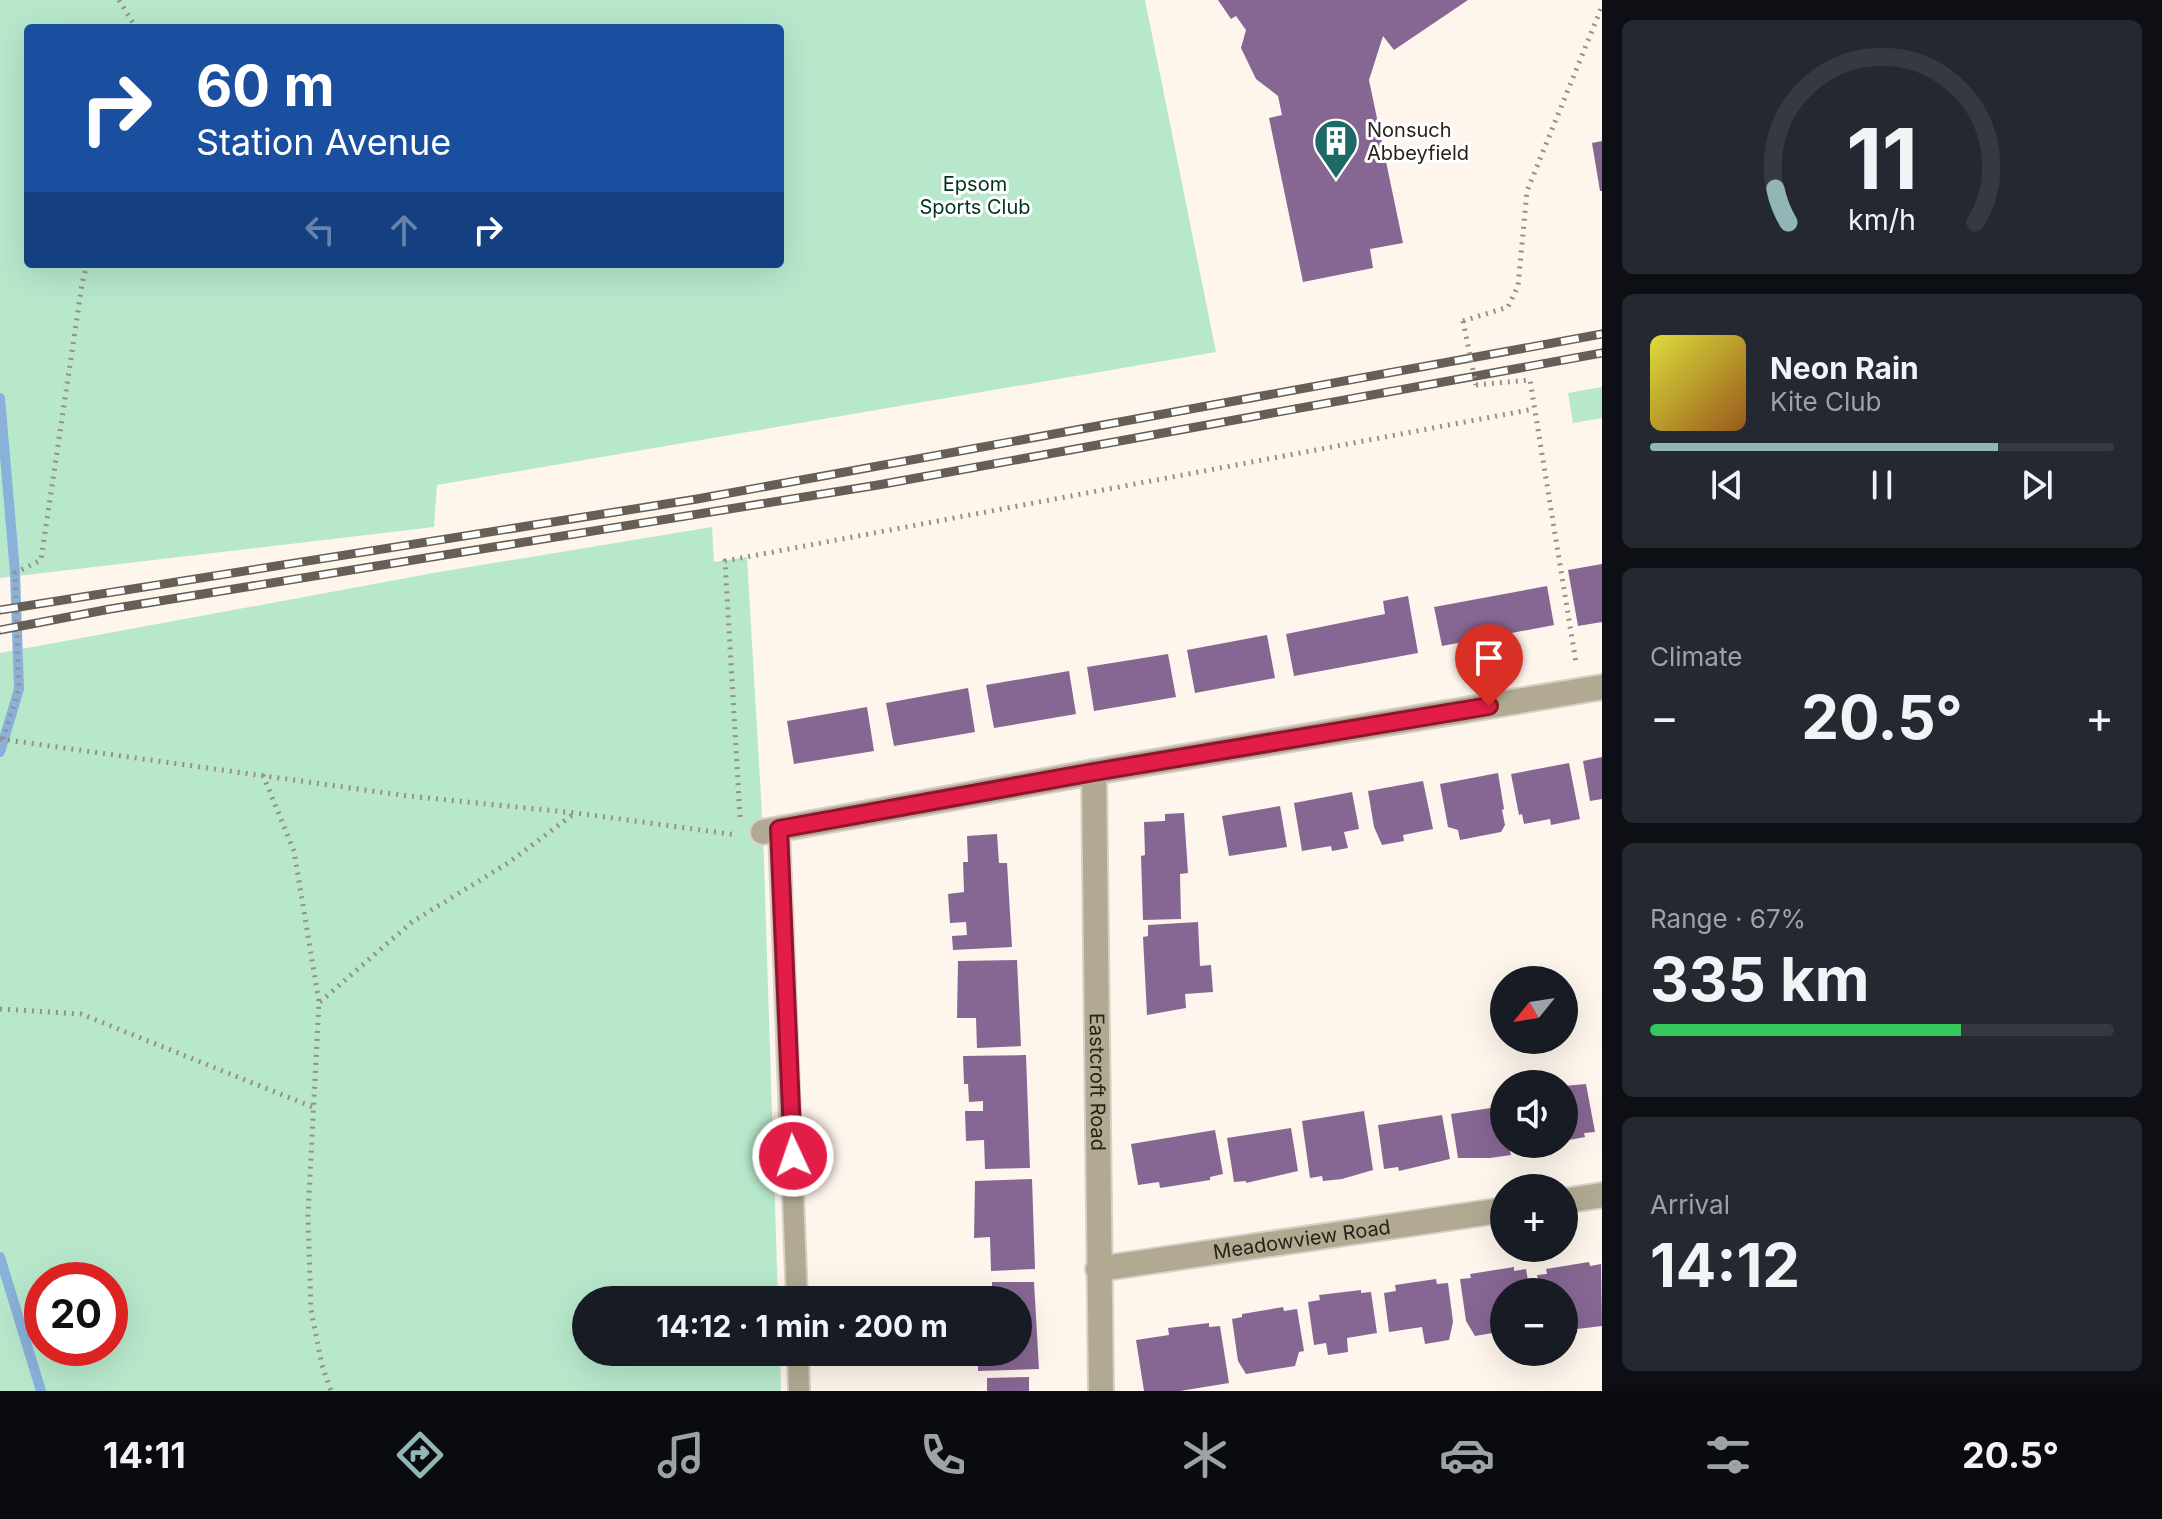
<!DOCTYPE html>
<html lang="en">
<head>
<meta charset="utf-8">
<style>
  body { margin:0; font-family:Inter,sans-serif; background:#242831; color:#f1f3f6; height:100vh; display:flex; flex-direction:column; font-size:30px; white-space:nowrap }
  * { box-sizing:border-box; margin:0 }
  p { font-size:26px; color:#9ea1a6 }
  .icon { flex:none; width:44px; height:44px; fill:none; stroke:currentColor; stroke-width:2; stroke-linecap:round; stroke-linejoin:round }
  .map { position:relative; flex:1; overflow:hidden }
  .panel { display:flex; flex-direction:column; gap:20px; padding:20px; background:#0d0f14; width:560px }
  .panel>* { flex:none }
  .banner { position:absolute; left:24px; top:24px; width:760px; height:244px; border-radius:8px; box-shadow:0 8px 32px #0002; background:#1a4fa0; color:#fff; overflow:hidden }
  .needle { width:52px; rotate:240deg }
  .tools { position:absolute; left:1490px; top:966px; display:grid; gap:16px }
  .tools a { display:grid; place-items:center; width:88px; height:88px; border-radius:50%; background:#171b24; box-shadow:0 8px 32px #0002; font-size:40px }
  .speed { position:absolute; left:24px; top:1262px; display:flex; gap:16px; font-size:40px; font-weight:700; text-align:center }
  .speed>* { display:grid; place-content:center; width:104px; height:104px; border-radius:50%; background:#171b24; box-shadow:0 8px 32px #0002; line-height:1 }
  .speed .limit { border:12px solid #d22; background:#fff; color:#111 }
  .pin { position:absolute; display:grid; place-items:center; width:68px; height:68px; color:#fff; margin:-82px -34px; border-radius:50% 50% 50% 0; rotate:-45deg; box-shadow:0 0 8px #0007 }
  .pin .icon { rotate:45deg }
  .me { position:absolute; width:88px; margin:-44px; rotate:357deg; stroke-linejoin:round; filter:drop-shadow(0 0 6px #0008) }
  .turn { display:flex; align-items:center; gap:28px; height:168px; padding:0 40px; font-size:36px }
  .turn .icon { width:104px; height:104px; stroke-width:2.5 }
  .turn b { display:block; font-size:56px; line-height:68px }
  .lanes { display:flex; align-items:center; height:76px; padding:0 40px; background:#0003; justify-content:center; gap:40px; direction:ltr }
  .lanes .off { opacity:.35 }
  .big { font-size:60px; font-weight:700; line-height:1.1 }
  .panel .tile { flex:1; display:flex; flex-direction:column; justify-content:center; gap:12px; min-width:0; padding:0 28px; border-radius:12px; background:#242831 }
  .panel .dial { align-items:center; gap:0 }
  .dial svg { height:208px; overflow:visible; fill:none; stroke:#363941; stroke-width:7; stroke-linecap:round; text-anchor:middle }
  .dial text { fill:#f1f3f6; stroke:none }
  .song { display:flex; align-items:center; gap:24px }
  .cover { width:96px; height:96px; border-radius:12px; background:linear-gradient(135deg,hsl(60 70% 55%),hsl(30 70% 35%)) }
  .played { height:8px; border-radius:4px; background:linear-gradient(90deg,#92b5b5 75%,#363941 75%) }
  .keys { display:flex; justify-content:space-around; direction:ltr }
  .heat { display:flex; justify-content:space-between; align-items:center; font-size:44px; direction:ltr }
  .charge { height:12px; border-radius:6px; background:linear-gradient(90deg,#34c759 67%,#363941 0) }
  .trip { position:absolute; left:572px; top:1286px; width:460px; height:80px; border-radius:40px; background:#171b24; box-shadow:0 8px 32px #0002; font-weight:700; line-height:80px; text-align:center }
  .menu { display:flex; height:128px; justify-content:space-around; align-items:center; background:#090b0e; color:#9ea1a6 }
  .menu .icon { width:56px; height:56px }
  .menu .on { color:#92b5b5 }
  .menu b { font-size:36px; color:#f1f3f6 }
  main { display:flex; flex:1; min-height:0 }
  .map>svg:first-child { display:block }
  .green { fill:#b7e8cc; fill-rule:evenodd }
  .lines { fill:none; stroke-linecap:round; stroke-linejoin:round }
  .stream { stroke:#89b1da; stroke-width:10 }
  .building { fill:#866793 }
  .lane-casing { stroke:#d8cfc6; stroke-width:24 }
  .street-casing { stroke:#d8cfc6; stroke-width:28 }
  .path { stroke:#988f86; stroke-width:5; stroke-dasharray:2 6; stroke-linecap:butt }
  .lane { stroke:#b1a992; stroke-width:20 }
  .street { stroke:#b1a992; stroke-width:24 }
  .rail-casing { stroke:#675e56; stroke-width:9 }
  .rail { stroke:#fff; stroke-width:6; stroke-dasharray:18; stroke-linecap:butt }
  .path-bridge { stroke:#988f86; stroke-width:5; stroke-dasharray:2 6; stroke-linecap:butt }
  .route-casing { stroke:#92132f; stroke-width:20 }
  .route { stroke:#e11d48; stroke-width:14 }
  .labels { text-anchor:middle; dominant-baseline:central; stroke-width:6; stroke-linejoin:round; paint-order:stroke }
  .poi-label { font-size:20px; fill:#2a2119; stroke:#fff; text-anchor:start }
  .park-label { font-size:20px; fill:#01321e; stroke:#fff }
  .street-label { font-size:20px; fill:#2a2119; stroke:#fff }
</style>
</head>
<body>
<main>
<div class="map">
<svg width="1602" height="1391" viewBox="0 0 1602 1391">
  <rect width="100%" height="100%" fill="#fef5ec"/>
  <g class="green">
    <path d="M0,0H1145L1216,352L437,485L434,527L0,578ZM780,28V264H28V28Z"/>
    <path d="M1602,387V418L1573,423L1568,393Z"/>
    <path d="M712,527L714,562L747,557L763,832L778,1300H586V1352H780L781,1391H0V653L439,572ZM42,1280H110V1348H42Z"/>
  </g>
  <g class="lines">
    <g class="stream">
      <path d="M0,398L15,573L19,689L0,752"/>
      <path d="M0,1257L41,1391"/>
    </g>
  </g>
  <g class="building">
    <path d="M1218,0H1468L1394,50L1383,36L1369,80L1403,243L1370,249L1373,268L1303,282L1269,118L1282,115L1278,96L1256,79L1241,48L1246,30L1236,16L1231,19Z"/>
    <path d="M1602,141V191H1600L1592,143Z"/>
    <path d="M1602,564V622L1578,626L1568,570Z"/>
    <path d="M1547,586L1554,625L1442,646L1434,607Z"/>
    <path d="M1408,596L1418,653L1294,676L1286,634L1385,614L1383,601Z"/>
    <path d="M1267,635L1275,678L1195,693L1187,650Z"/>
    <path d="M1168,654L1176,697L1094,711L1087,667Z"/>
    <path d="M1069,671L1076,714L994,728L986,685Z"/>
    <path d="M968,688L975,732L894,746L886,703Z"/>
    <path d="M867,707L874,751L794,764L787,721Z"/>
    <path d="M1602,757V799L1590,801L1583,761Z"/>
    <path d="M1569,763L1580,819L1551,825L1550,819L1524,824L1522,814L1519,815L1511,774Z"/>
    <path d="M1498,773L1504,809L1502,810L1505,825L1501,832L1460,840L1458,830L1448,827L1440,784Z"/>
    <path d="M1423,781L1433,829L1403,835L1404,841L1382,845L1374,827L1368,791Z"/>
    <path d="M1352,792L1359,829L1344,832L1348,848L1332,851L1331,846L1302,851L1294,803Z"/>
    <path d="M1280,806L1287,847L1229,856L1222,816Z"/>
    <path d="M1184,813L1188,873L1180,874L1181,919L1143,920L1141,856L1145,855L1144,822L1165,821V814Z"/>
    <path d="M997,834L999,863H1007L1012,947L953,950L952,936L967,935L966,922L950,923L948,894L964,892L963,862H968L967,836Z"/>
    <path d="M1198,922L1200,966L1211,965L1213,992L1185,994L1186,1008L1147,1015L1143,937L1148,936V925Z"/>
    <path d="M1017,960L1021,1046L977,1048L976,1018H957L958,961Z"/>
    <path d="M1026,1055L1030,1168L985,1169L984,1140L966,1141L965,1111H983V1101L969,1102L968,1084H964L963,1056Z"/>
    <path d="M1586,1084L1595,1132L1584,1133L1585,1137L1564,1141V1086Z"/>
    <path d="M1504,1106V1144H1520L1521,1149L1510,1151L1511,1155L1490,1158H1458L1451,1114Z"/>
    <path d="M1364,1111L1373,1170L1342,1179L1323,1181L1322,1176L1310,1178L1302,1121Z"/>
    <path d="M1442,1115L1450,1159L1399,1171L1398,1167L1384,1169L1378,1125Z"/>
    <path d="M1291,1128L1298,1171L1246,1183V1181L1234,1182L1227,1138Z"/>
    <path d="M1215,1130L1223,1174L1210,1177V1180L1160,1188L1159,1182L1138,1185L1131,1144Z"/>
    <path d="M1032,1179L1035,1269L991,1271L990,1237L974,1238L975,1181Z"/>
    <path d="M1589,1262L1590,1266L1601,1264L1602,1326L1577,1329V1333L1564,1335V1292H1540L1537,1275L1547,1274L1546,1269Z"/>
    <path d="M1514,1267V1271L1526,1269L1530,1292H1504V1331L1475,1336L1466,1321L1460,1279L1471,1278L1470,1274Z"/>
    <path d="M1436,1279L1437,1284L1448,1283L1453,1322L1449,1340L1425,1344L1422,1327L1389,1332L1384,1293L1396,1291L1395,1285Z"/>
    <path d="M992,1282H1034L1039,1369L978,1371V1352H1018V1300H976L975,1287H992Z"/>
    <path d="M1361,1290V1293L1371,1292L1377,1333L1347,1338L1348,1352L1328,1355L1326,1343L1314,1345L1308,1302L1320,1300L1319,1295Z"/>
    <path d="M1283,1307L1284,1311L1297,1309L1304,1351L1299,1352L1295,1366L1246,1374L1238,1361L1232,1319L1242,1317V1314Z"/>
    <path d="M1209,1323V1327L1220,1326L1229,1383L1180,1391H1144L1136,1340L1169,1335L1168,1328Z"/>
    <path d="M1029,1377V1391H987V1378Z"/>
  </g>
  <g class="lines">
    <g class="lane-casing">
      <g id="lane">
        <path d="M779,829L797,1300"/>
        <path d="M798,1352L799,1391"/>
      </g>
    </g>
    <g class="street-casing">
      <g id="street">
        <path id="s1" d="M1094,772L1101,1391"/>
        <path d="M763,832L1094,772L1602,687"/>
        <path d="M1564,1201L1602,1195"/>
        <path id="s2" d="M1098,1269L1504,1210"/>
      </g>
    </g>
    <g class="path">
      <path d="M119,0L136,28"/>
      <path d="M1463,321L1508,307L1518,286L1527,191L1602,6"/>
      <path d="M1476,385L1530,380L1576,663"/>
      <path d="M0,739L408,796L576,813L737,835"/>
      <path d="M3,739L19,689L15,573L41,560L82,284L87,264"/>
      <path d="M263,775L294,851L319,1002L308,1215L311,1310L322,1365L331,1391"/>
      <path d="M740,817L725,561L1534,409"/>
      <path d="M320,1002L412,922L508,863L575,813"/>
      <path d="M0,1009L81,1014L315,1108"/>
    </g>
    <use href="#lane" class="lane"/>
    <use href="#street" class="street"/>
    <g class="rail-casing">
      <g id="rail">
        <path d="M0,610L697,499L1602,334"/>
        <path d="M0,630L110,609L878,485L1602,353"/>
      </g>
    </g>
    <use href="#rail" class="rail"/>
    <path class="path-bridge" d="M1463,321L1476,385"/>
  </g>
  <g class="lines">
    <g class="route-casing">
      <path id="route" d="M793,1156L779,829L1094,772L1489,706"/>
    </g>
    <use href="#route" class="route"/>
  </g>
  <defs>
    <g id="building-pin" transform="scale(2.3)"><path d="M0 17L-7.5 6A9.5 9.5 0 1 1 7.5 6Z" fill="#1d6965" stroke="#fff"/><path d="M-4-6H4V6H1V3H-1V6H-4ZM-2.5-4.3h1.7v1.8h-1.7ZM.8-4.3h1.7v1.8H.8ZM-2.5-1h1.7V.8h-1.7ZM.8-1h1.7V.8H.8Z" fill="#fff"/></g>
  </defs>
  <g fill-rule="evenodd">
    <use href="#building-pin" x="1336" y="141"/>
  </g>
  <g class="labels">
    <g class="poi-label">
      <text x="1367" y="130">Nonsuch<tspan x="1367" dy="23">Abbeyfield</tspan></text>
    </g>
    <g class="park-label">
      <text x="975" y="184">Epsom<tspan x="975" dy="23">Sports Club</tspan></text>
    </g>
    <g class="street-label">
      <text stroke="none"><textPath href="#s1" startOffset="310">Eastcroft Road</textPath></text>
      <text stroke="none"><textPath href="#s2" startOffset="206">Meadowview Road</textPath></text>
    </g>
  </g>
</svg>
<div class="tools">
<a><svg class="needle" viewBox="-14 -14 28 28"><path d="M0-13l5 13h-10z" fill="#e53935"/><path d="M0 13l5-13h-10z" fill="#9ea1a6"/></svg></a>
<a><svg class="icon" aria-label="sound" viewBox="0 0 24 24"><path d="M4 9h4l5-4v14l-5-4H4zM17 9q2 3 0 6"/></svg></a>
<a>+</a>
<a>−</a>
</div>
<div class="speed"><div class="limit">20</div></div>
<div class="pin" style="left:1489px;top:706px;background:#d93025"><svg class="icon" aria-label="arrive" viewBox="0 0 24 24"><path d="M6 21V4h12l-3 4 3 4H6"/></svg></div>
<svg class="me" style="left:793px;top:1156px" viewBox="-20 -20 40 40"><circle r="17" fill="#e11d48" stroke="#fff" stroke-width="3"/><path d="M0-11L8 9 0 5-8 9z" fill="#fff"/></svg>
<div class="trip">14:12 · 1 min · 200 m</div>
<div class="banner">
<div class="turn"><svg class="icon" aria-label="right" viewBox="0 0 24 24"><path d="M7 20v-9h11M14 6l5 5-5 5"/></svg><div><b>60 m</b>Station Avenue</div></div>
<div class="lanes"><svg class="icon off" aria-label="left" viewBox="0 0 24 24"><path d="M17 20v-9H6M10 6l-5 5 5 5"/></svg><svg class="icon off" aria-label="ahead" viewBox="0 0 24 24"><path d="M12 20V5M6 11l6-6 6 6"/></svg><svg class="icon" aria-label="right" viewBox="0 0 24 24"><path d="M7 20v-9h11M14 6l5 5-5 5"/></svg></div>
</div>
</div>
<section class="panel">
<div class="tile dial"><svg viewBox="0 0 100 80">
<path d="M14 69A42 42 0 1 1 86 69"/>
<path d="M14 69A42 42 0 0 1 9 56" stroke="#92b5b5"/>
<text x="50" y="56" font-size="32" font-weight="700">11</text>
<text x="50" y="72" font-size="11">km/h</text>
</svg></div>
<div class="tile">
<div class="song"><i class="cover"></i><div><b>Neon Rain</b><p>Kite Club</p></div></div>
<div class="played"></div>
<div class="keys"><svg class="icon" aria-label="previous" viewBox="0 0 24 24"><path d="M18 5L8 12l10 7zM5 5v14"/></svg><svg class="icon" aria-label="pause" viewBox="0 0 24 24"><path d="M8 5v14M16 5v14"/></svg><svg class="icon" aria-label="next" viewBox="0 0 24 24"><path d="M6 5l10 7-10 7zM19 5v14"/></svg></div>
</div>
<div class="tile"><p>Climate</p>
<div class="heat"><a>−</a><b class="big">20.5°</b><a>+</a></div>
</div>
<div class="tile"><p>Range · 67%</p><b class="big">335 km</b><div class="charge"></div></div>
<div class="tile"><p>Arrival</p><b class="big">14:12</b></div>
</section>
</main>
<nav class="menu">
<b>14:11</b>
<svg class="icon on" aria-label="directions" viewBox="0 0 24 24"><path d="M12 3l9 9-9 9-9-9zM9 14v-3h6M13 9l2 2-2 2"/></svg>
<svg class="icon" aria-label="music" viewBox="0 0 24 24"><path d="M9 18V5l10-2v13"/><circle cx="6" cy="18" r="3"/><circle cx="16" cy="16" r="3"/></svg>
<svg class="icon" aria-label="phone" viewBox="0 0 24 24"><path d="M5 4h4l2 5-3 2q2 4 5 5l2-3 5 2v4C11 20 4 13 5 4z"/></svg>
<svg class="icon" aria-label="climate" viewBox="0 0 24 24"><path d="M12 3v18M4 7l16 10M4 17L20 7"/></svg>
<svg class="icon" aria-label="car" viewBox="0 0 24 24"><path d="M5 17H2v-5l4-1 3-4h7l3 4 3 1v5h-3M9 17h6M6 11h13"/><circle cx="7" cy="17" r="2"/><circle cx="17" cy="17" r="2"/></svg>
<svg class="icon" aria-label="filters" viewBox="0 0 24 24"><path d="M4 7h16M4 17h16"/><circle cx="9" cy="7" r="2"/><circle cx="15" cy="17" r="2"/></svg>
<b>20.5°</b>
</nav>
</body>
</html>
